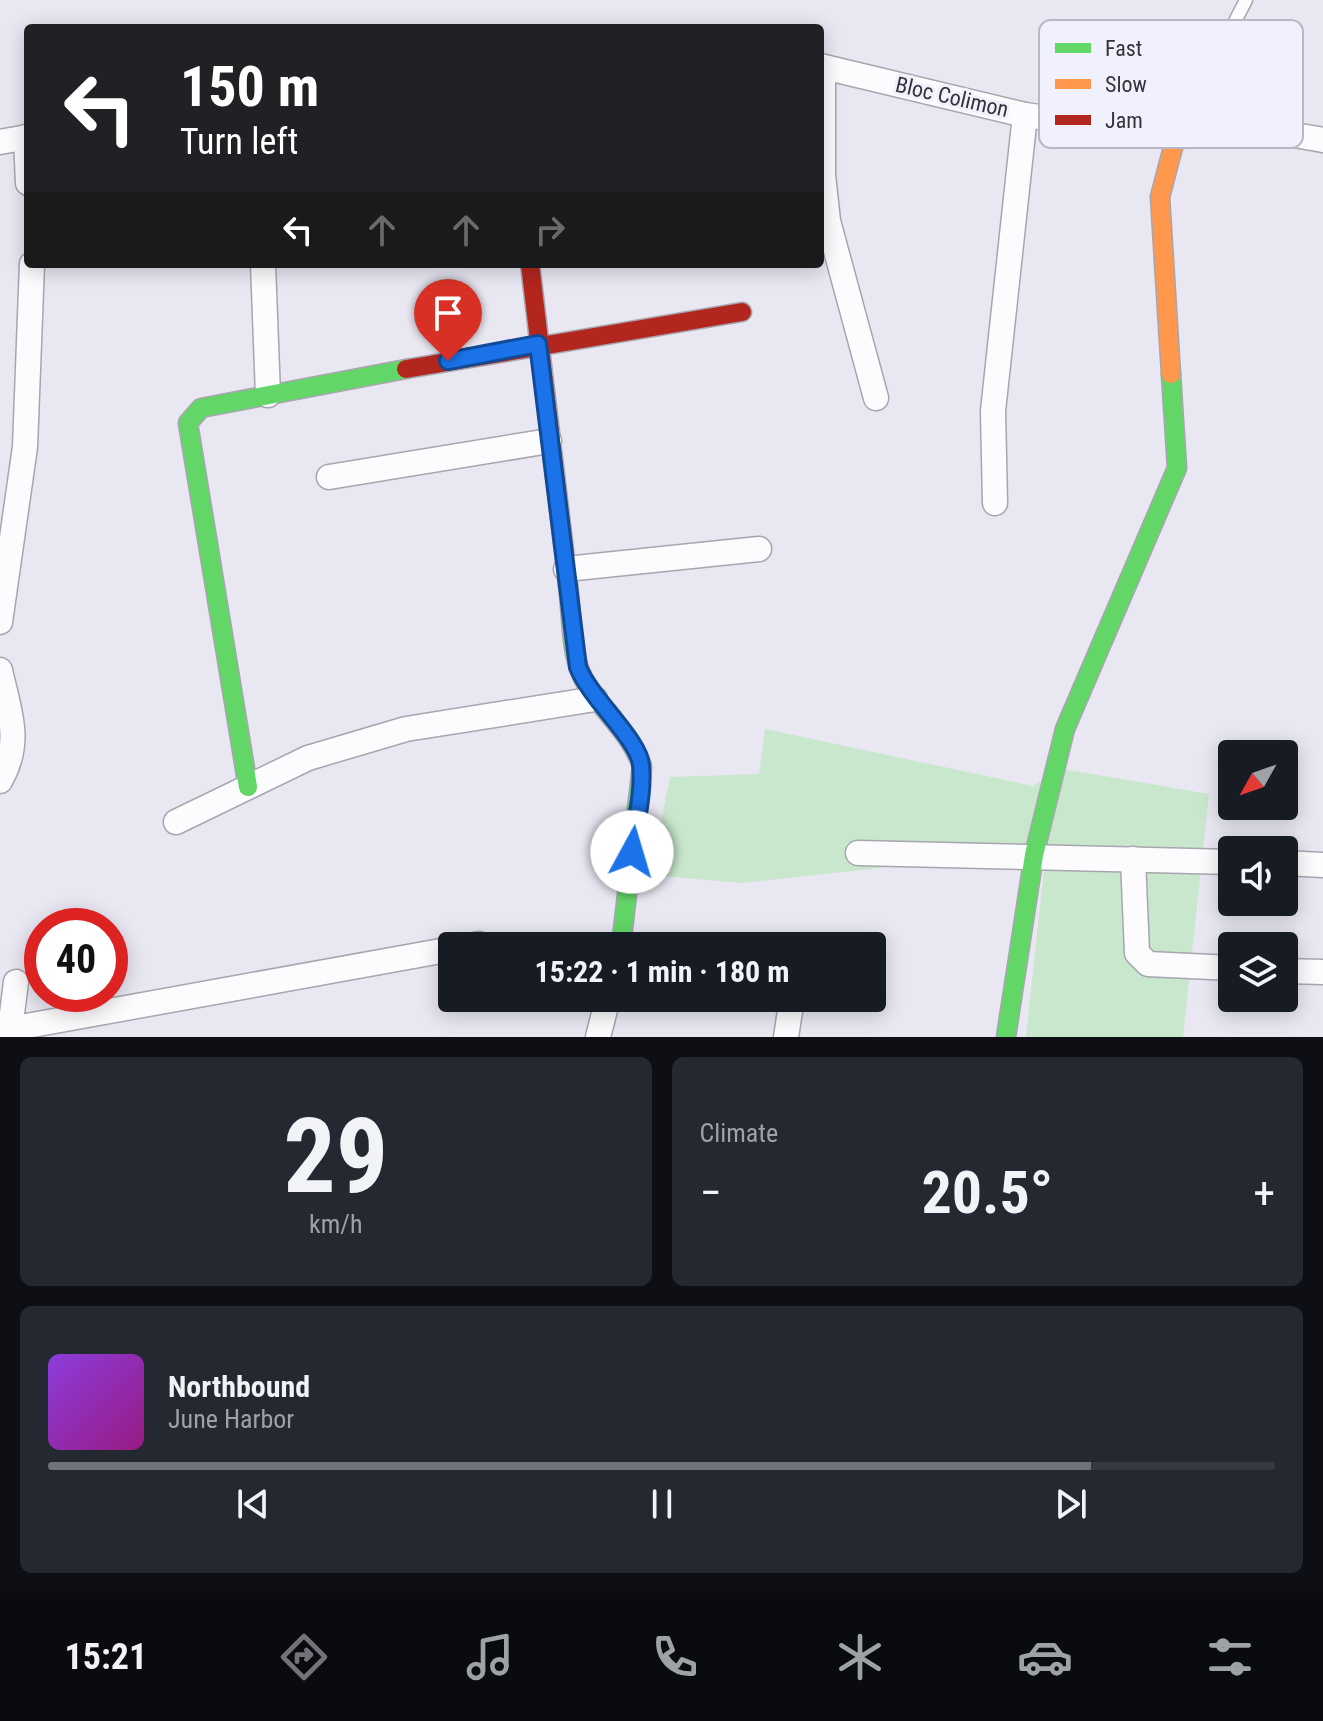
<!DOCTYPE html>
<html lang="en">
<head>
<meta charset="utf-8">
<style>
  body { margin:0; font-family:"Roboto Condensed",sans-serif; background:#242831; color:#f1f3f6; height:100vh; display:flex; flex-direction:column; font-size:30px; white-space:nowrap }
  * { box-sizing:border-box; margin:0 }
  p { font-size:26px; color:#9ea1a6 }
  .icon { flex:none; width:44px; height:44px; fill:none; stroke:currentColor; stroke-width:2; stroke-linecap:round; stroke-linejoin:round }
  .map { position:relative; height:1037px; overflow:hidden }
  .sheet { display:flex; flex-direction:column; gap:20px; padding:20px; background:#0d0f14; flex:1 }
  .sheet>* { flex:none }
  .top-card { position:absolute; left:24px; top:24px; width:800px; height:244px; border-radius:8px; box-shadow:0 4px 20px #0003; background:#202124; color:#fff; overflow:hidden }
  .needle { width:52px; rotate:230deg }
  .fabs { position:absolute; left:1218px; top:740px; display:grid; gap:16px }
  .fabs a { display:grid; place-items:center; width:80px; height:80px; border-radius:8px; background:#171b24; box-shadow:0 4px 20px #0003; font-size:40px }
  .speed { position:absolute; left:24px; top:908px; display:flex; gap:16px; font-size:40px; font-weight:700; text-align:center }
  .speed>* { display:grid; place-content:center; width:104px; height:104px; border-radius:50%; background:#171b24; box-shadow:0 4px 20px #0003; line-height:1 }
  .speed .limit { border:12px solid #d22; background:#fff; color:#111 }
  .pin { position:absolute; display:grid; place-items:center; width:68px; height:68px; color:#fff; margin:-82px -34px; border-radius:50% 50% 50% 0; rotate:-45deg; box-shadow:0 0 8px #0007 }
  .pin .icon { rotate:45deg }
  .me { position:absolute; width:88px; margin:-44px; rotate:6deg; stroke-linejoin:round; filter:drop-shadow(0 0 6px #0008) }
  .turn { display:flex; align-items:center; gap:28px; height:168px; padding:0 24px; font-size:36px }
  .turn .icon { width:104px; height:104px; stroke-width:2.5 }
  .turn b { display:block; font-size:56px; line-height:68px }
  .lanes { display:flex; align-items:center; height:76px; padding:0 24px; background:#0003; justify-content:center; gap:40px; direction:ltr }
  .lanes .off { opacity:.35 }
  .big { font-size:60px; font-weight:700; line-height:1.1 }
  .sheet .tile { flex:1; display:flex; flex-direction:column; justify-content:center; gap:12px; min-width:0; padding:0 28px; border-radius:12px; background:#242831 }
  .sheet .dial { align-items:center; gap:0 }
  .dial b { font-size:104px; line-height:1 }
  .song { display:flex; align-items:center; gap:24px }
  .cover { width:96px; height:96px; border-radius:12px; background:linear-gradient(135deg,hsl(270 70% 55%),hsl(310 70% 35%)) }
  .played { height:8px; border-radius:4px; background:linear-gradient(90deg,#72727b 85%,#363941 85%) }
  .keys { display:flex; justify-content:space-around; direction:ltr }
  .heat { display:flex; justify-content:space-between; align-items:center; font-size:44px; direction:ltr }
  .sheet .tiles { flex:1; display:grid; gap:20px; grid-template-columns:1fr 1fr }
  .tile:last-child { grid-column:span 2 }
  .trip { position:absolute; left:438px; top:932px; width:448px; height:80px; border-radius:8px; background:#171b24; box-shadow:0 4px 20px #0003; font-weight:700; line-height:80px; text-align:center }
  .tabs { display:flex; height:128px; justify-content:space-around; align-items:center; background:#090b0e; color:#9ea1a6 }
  .tabs .icon { width:56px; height:56px }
  .tabs .selected { color:#72727b }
  .tabs b { font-size:36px; color:#f1f3f6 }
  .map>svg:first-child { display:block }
  .green { fill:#c9e7cd }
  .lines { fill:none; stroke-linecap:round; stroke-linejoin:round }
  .lane-casing { stroke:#a7a6ae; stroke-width:15 }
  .street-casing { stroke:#a7a6ae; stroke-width:27 }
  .fast-casing { stroke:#a7a6ae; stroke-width:21 }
  .slow-casing { stroke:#a7a6ae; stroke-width:21 }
  .jam-casing { stroke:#a7a6ae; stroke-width:21 }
  .lane { stroke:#fcfbfd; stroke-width:12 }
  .street { stroke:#fcfbfd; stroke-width:24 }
  .fast { stroke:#63d668; stroke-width:18 }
  .slow { stroke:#ff974d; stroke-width:18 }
  .jam { stroke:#b3261e; stroke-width:18 }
  .route-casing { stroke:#114b97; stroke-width:20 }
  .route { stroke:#1a73e8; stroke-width:14 }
  .labels { text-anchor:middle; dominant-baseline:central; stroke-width:6; stroke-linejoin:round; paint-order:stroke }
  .street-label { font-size:22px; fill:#33333b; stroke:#f1f0fd }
  .key { fill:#f1f0fd; stroke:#b8b7c3; stroke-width:2 }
  .key-label { font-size:22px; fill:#33333b }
</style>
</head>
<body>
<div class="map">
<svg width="1323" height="1037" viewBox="0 0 1323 1037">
  <rect width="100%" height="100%" fill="#e8e7f2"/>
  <path class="green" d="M765,729L1033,786L1062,769L1209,794L1183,1037H1026L1046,850L742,883L650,875L670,777L759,774Z"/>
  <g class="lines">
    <g class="lane-casing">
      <path id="lane" d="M1176,136L1246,0"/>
    </g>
    <g class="street-casing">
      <g id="street">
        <path d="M820,66L1025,115L1176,136L1278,132L1323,140"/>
        <path d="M823,67V175L828,221L876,398"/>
        <path d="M26,137L28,183"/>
        <path d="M0,142L28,137"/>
        <path d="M263,264L268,395"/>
        <path d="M329,477L549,441"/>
        <path d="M995,503L993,411L1025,115"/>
        <path d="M566,569L759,549"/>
        <path d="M0,622L25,447L32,264"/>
        <path d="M0,670C9,712 23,741 0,781"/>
        <path d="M176,822L308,758L406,729L595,699"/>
        <path d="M858,853L1232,862"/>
        <path d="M1133,859L1137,953L1148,964L1232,968"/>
        <path d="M1284,863L1323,865"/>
        <path d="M469,946L479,944"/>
        <path d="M1284,971L1323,972"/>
        <path d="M10,1029L452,949"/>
        <path d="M9,1037L16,982"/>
        <path d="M598,1037L608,998"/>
        <path d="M786,1037L792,998"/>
      </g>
    </g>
    <g class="fast-casing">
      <g id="fast">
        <path d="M568,585C572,614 570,652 583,678C600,710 630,731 642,766L621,946"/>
        <path d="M248,787L188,423L201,408L406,369"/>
        <path d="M1006,1037L1034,855L1065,729L1177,468L1171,374"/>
      </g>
    </g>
    <g class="slow-casing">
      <path id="slow" d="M1171,374L1160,197L1176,136"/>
    </g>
    <g class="jam-casing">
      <g id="jam">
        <path d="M530,264L568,585"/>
        <path d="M406,369L742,312"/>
      </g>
    </g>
    <use href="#lane" class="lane"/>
    <use href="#street" class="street"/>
    <use href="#fast" class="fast"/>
    <use href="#slow" class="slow"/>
    <use href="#jam" class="jam"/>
  </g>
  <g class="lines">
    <g class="route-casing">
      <path id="route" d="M448,361L538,344L578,667C590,698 639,740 641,765C644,793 635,825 632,852"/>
    </g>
    <use href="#route" class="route"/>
  </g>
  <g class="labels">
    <g class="street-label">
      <text transform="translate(952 97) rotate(13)">Bloc Colimon</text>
    </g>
  </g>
  <rect x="1039" y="20" width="264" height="128" rx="12" class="key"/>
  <rect x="1055" y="43" width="36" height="10" fill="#63d668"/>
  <rect x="1055" y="79" width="36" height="10" fill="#ff974d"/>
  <rect x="1055" y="115" width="36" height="10" fill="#b3261e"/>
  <g class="key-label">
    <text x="1105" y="56">Fast</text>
    <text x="1105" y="92">Slow</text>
    <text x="1105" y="128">Jam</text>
  </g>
</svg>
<div class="fabs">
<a><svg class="needle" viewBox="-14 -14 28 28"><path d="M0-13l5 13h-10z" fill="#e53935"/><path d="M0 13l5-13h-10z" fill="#9ea1a6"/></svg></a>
<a><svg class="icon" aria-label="sound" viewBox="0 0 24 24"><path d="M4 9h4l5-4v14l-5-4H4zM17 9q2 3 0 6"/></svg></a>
<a><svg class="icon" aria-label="layers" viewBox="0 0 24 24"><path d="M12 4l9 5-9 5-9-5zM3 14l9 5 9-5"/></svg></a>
</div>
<div class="speed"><div class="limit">40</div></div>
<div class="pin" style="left:448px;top:361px;background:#d93025"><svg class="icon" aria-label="arrive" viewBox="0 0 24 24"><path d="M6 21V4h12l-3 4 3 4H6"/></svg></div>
<svg class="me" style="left:632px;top:852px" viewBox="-20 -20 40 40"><circle r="19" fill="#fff"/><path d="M0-13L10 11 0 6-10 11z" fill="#1a73e8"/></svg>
<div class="trip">15:22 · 1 min · 180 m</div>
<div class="top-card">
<div class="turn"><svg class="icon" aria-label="left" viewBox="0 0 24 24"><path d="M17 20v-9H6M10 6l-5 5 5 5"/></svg><div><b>150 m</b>Turn left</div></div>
<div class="lanes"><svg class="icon" aria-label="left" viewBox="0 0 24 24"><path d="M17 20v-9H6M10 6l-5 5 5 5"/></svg><svg class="icon off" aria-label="ahead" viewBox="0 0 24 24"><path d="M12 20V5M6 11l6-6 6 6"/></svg><svg class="icon off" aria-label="ahead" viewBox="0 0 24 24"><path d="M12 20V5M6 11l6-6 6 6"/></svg><svg class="icon off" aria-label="right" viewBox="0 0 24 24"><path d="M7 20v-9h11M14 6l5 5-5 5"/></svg></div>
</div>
</div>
<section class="sheet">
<div class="tiles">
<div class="tile dial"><b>29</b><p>km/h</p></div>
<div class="tile"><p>Climate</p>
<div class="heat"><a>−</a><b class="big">20.5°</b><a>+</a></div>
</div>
<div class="tile">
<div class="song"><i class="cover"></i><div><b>Northbound</b><p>June Harbor</p></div></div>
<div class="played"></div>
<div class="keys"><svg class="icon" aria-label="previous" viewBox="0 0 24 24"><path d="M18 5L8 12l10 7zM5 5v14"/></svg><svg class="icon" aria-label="pause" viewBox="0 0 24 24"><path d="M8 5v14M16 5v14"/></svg><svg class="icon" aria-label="next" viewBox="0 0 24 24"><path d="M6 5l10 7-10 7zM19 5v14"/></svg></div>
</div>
</div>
</section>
<nav class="tabs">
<b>15:21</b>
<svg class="icon selected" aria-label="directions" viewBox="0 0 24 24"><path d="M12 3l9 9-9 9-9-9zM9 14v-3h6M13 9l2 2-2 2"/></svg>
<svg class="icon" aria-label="music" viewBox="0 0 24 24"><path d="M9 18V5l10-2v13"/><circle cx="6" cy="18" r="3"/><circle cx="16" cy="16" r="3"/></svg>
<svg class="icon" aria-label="phone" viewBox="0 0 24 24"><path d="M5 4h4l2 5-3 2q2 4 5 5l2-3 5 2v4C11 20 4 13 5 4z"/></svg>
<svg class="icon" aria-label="climate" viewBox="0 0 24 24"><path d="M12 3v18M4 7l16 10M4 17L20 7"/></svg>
<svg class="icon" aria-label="car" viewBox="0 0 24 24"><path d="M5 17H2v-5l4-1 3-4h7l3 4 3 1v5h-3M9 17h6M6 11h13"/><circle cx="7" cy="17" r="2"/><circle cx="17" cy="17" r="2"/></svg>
<svg class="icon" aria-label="filters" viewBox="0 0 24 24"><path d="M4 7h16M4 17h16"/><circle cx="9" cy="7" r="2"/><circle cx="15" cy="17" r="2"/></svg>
</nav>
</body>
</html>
